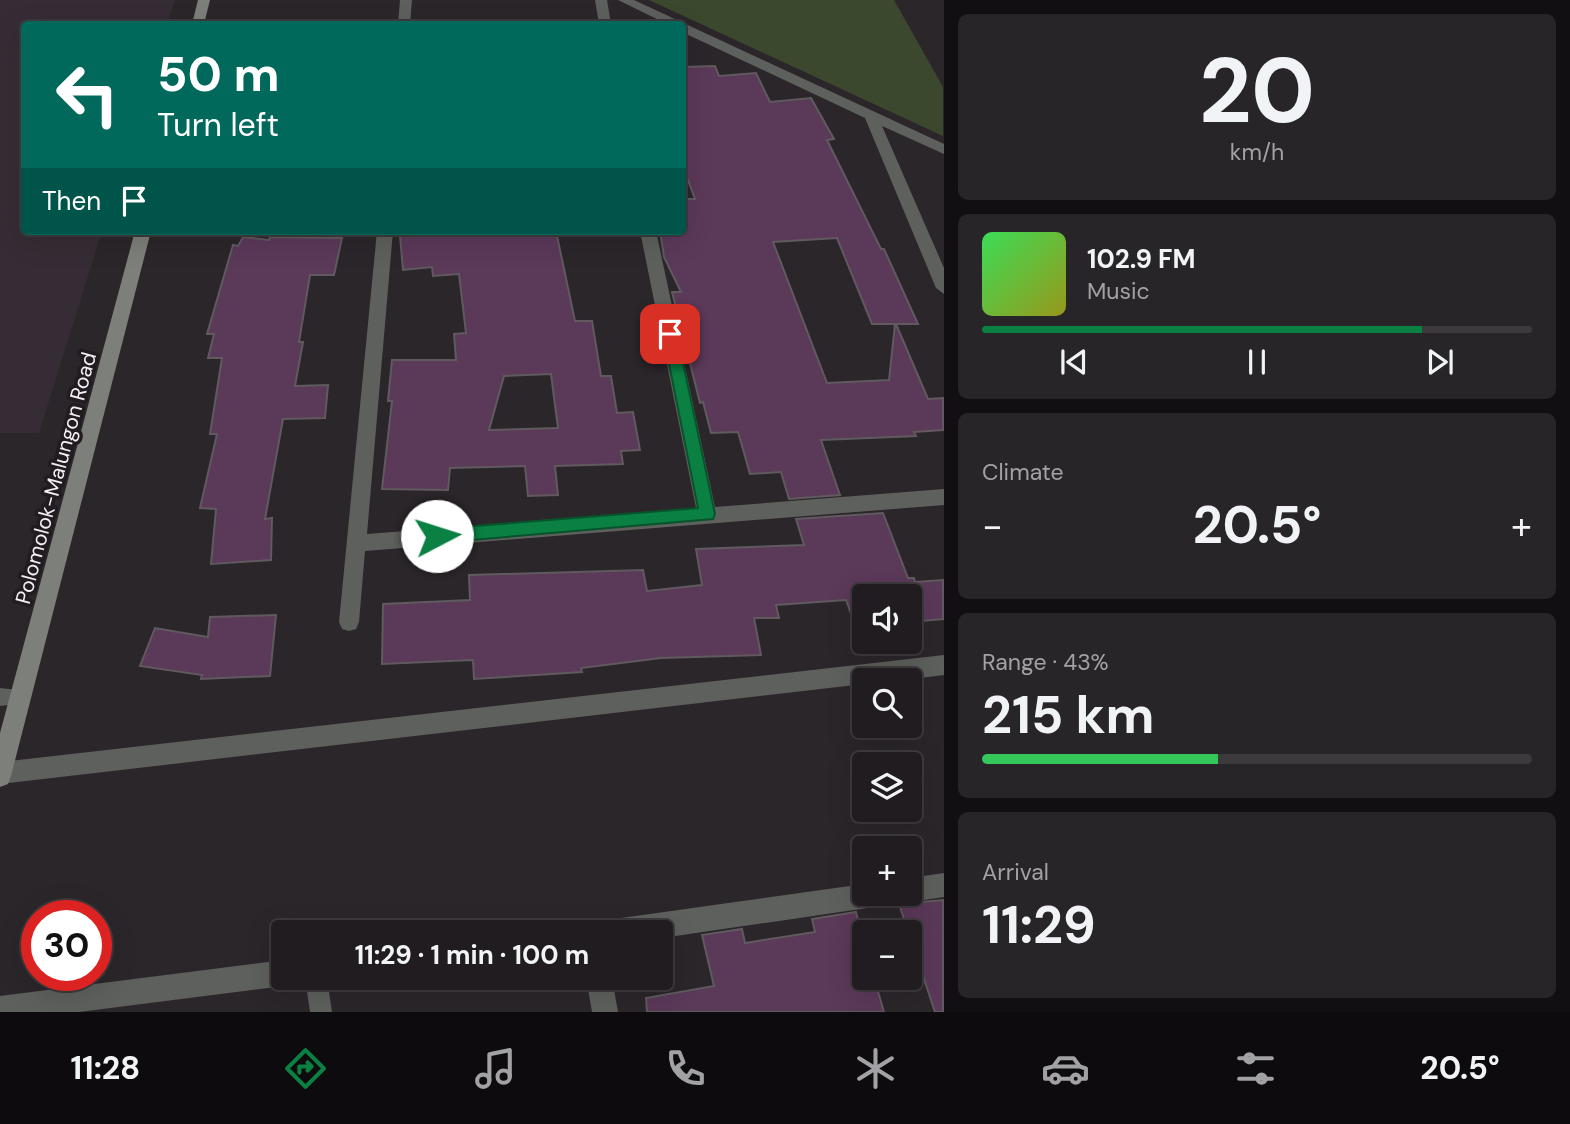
<!DOCTYPE html>
<html lang="en">
<head>
<meta charset="utf-8">
<style>
  body { margin:0; font-family:"DM Sans",sans-serif; background:#282529; color:#f1f3f6; height:100vh; display:flex; flex-direction:column; font-size:26px; white-space:nowrap }
  * { box-sizing:border-box; margin:0 }
  p { font-size:23px; color:#a2a1a5 }
  .icon { flex:none; width:38px; height:38px; fill:none; stroke:currentColor; stroke-width:2; stroke-linecap:round; stroke-linejoin:round }
  .map { position:relative; flex:1; overflow:hidden }
  .details { display:flex; flex-direction:column; gap:14px; padding:14px; background:#120f12; width:626px }
  .details>* { flex:none }
  .banner { position:absolute; left:21px; top:21px; width:665px; height:214px; border-radius:7px; box-shadow:0 7px 28px #0002,0 0 0 2px #3d3a3e; background:#00695c; color:#fff; overflow:hidden }
  .buttons { position:absolute; left:852px; top:584px; display:grid; gap:14px }
  .buttons a { display:grid; place-items:center; width:70px; height:70px; border-radius:7px; background:#201c20; box-shadow:0 7px 28px #0002,0 0 0 2px #3d3a3e; font-size:35px }
  .speed { position:absolute; left:21px; top:900px; display:flex; gap:14px; font-size:35px; font-weight:700; text-align:center }
  .speed>* { display:grid; place-content:center; width:91px; height:91px; border-radius:50%; background:#201c20; box-shadow:0 7px 28px #0002,0 0 0 2px #3d3a3e; line-height:1 }
  .speed .limit { border:10px solid #d22; background:#fff; color:#111 }
  .pin { position:absolute; display:grid; place-items:center; width:60px; height:60px; color:#fff; margin:-30px; border-radius:14px; box-shadow:0 4px 10px #0006 }
  .me { position:absolute; width:77px; margin:-38px; rotate:85deg; stroke-linejoin:round; filter:drop-shadow(0 0 5px #0008) }
  .turn { display:flex; align-items:center; gap:24px; height:147px; padding:0 21px; font-size:32px }
  .turn .icon { width:91px; height:91px; stroke-width:2.5 }
  .turn b { display:block; font-size:49px; line-height:60px }
  .then { display:flex; align-items:center; height:66px; padding:0 21px; background:#0003; gap:14px; font-size:26px }
  .big { font-size:52px; font-weight:700; line-height:1.1 }
  .details .card { flex:1; display:flex; flex-direction:column; justify-content:center; gap:10px; min-width:0; padding:0 24px; border-radius:10px; background:#282529 }
  .details .dial { align-items:center; gap:0 }
  .dial b { font-size:91px; line-height:1 }
  .song { display:flex; align-items:center; gap:21px }
  .cover { width:84px; height:84px; border-radius:10px; background:linear-gradient(135deg,hsl(130 70% 55%),hsl(60 70% 35%)) }
  .played { height:7px; border-radius:4px; background:linear-gradient(90deg,#0b8043 80%,#3d3a3e 80%) }
  .keys { display:flex; justify-content:space-around; direction:ltr }
  .heat { display:flex; justify-content:space-between; align-items:center; font-size:38px; direction:ltr }
  .charge { height:10px; border-radius:5px; background:linear-gradient(90deg,#34c759 43%,#3d3a3e 0) }
  .trip { position:absolute; left:271px; top:920px; width:402px; height:70px; border-radius:7px; background:#201c20; box-shadow:0 7px 28px #0002,0 0 0 2px #3d3a3e; font-weight:700; line-height:70px; text-align:center }
  .tabs { display:flex; height:112px; justify-content:space-around; align-items:center; background:#0d0b0d; color:#a2a1a5 }
  .tabs .icon { width:49px; height:49px }
  .tabs .current { color:#0b8043 }
  .tabs b { font-size:32px; color:#f1f3f6 }
  main { display:flex; flex:1; min-height:0 }
  .map>svg:first-child { display:block }
  .built { fill:#362c35 }
  .green { fill:#3c482d }
  .building { fill:#5b3959; stroke:#605a5f; stroke-width:2; fill-rule:evenodd }
  .lines { fill:none; stroke-linecap:round; stroke-linejoin:round }
  .service { fill:#5e605d; fill-rule:evenodd }
  .minor { fill:#5e605d; fill-rule:evenodd }
  .secondary { fill:#7d7f7a; fill-rule:evenodd }
  .route { fill:#0b8043; stroke:#07532c; stroke-width:2 }
  .labels { text-anchor:middle; dominant-baseline:central; stroke-width:7; stroke-linejoin:round; paint-order:stroke }
  .street-label { font-size:21px; fill:#f3eff2; stroke:#211c21 }
</style>
</head>
<body>
<main>
<div class="map">
<svg width="944" height="1012" viewBox="0 0 944 1012">
  <rect width="100%" height="100%" fill="#2b262a"/>
  <path class="built" d="M0,0H175L167,24H24V231H102L39,433H0Z"/>
  <path class="green" d="M649,0H894L943,87V136Z"/>
  <g class="building">
    <path d="M715,66L719,76L756,73L770,102L811,98L834,139L827,140L881,249H884L918,324H896L928,399L943,398V430L914,432L916,436L821,440L840,495L789,499L781,472L750,474L738,432L711,433L703,402L700,403L672,292H681L664,257L660,231H682V199H695L682,164V67ZM837,238L872,324H895L889,380L827,383L773,242Z"/>
    <path d="M465,231H556L575,321H592L601,376H611L617,413L633,412L640,450L621,451L623,464L555,466L558,495L528,496L525,466L450,468L448,490L382,489L392,401H388L392,360H456L454,334L466,333L459,274L433,276L432,267L403,270L400,236ZM551,374L558,428L489,430L504,376Z"/>
    <path d="M243,237L269,240L270,237L342,238L334,275H310L299,342H303L295,386L328,385L325,418L283,419L265,519L272,518L271,560L211,564L216,509L200,508L217,434H210L222,358H208L214,334H207L233,245L238,246Z"/>
    <path d="M883,513L908,578H914L915,582L943,580V619L910,622V597H864V626L856,627L846,600L776,605L779,618H754L761,655L661,658L581,668L582,672L474,679L473,660L382,664L383,604L470,600L469,575L643,570L647,591L702,585L696,549L804,545L796,519Z"/>
    <path d="M276,615L270,676L201,679L202,675L140,666L155,628L208,637L210,617Z"/>
    <path d="M943,900V1012H935L899,904Z"/>
    <path d="M856,912L864,943V978H874L884,1012H647L646,998L714,986L702,935L742,929L745,943L815,932L812,919Z"/>
  </g>
  <g class="lines">
    <g class="service">
      <path d="M0,688L28,691L31,697L28,703L0,706Z"/>
      <path d="M305,978H327L332,1012H310Z"/>
    </g>
    <g class="minor">
      <path d="M400,0H412L410,24H398Z"/>
      <path d="M595,0H607L611,24H599Z"/>
      <path d="M618,0H634L944,144V154L882,126L944,268V294L936,288L865,118L682,32V24H667Z"/>
      <path d="M377,231H393L367,534L696,508L640,231H656L715,507L944,489V505L365,551L359,622L356,629L349,631L342,629L339,622Z"/>
      <path d="M944,655V675L895,681H864V684L0,784L1,762Z"/>
      <path d="M944,873V897L910,902L901,899L899,894H910V878Z"/>
      <path d="M864,884V894H893L890,903L881,906L662,938V933H595L598,924L607,920Z"/>
      <path d="M284,960V978H295L293,982L284,986L79,1012H0V996Z"/>
      <path d="M586,978H612L618,1012H592Z"/>
    </g>
    <g class="secondary">
      <path d="M198,0H210L204,24H192Z"/>
      <path d="M135,231H151L11,776L8,784L0,787V733Z"/>
    </g>
  </g>
  <path class="route" d="M670,329L677,334L715,514L713,519L437,543L431,541L429,536L431,531L437,529L698,508L663,334Z"/>
  <g class="labels">
    <g class="street-label">
      <text transform="translate(56 478) rotate(-75)">Polomolok-Malungon Road</text>
    </g>
  </g>
</svg>
<div class="buttons">
<a><svg class="icon" aria-label="sound" viewBox="0 0 24 24"><path d="M4 9h4l5-4v14l-5-4H4zM17 9q2 3 0 6"/></svg></a>
<a><svg class="icon" aria-label="search" viewBox="0 0 24 24"><circle cx="10" cy="10" r="6"/><path d="M15 15l6 6"/></svg></a>
<a><svg class="icon" aria-label="layers" viewBox="0 0 24 24"><path d="M12 4l9 5-9 5-9-5zM3 14l9 5 9-5"/></svg></a>
<a>+</a>
<a>−</a>
</div>
<div class="speed"><div class="limit">30</div></div>
<div class="pin" style="left:670px;top:334px;background:#d93025"><svg class="icon" aria-label="arrive" viewBox="0 0 24 24"><path d="M6 21V4h12l-3 4 3 4H6"/></svg></div>
<svg class="me" style="left:437px;top:536px" viewBox="-20 -20 40 40"><circle r="19" fill="#fff"/><path d="M0-13L10 11 0 6-10 11z" fill="#0b8043"/></svg>
<div class="trip">11:29 · 1 min · 100 m</div>
<div class="banner">
<div class="turn"><svg class="icon" aria-label="left" viewBox="0 0 24 24"><path d="M17 20v-9H6M10 6l-5 5 5 5"/></svg><div><b>50 m</b>Turn left</div></div>
<div class="then">Then<svg class="icon" aria-label="arrive" viewBox="0 0 24 24"><path d="M6 21V4h12l-3 4 3 4H6"/></svg></div>
</div>
</div>
<section class="details">
<div class="card dial"><b>20</b><p>km/h</p></div>
<div class="card">
<div class="song"><i class="cover"></i><div><b>102.9 FM</b><p>Music</p></div></div>
<div class="played"></div>
<div class="keys"><svg class="icon" aria-label="previous" viewBox="0 0 24 24"><path d="M18 5L8 12l10 7zM5 5v14"/></svg><svg class="icon" aria-label="pause" viewBox="0 0 24 24"><path d="M8 5v14M16 5v14"/></svg><svg class="icon" aria-label="next" viewBox="0 0 24 24"><path d="M6 5l10 7-10 7zM19 5v14"/></svg></div>
</div>
<div class="card"><p>Climate</p>
<div class="heat"><a>−</a><b class="big">20.5°</b><a>+</a></div>
</div>
<div class="card"><p>Range · 43%</p><b class="big">215 km</b><div class="charge"></div></div>
<div class="card"><p>Arrival</p><b class="big">11:29</b></div>
</section>
</main>
<nav class="tabs">
<b>11:28</b>
<svg class="icon current" aria-label="directions" viewBox="0 0 24 24"><path d="M12 3l9 9-9 9-9-9zM9 14v-3h6M13 9l2 2-2 2"/></svg>
<svg class="icon" aria-label="music" viewBox="0 0 24 24"><path d="M9 18V5l10-2v13"/><circle cx="6" cy="18" r="3"/><circle cx="16" cy="16" r="3"/></svg>
<svg class="icon" aria-label="phone" viewBox="0 0 24 24"><path d="M5 4h4l2 5-3 2q2 4 5 5l2-3 5 2v4C11 20 4 13 5 4z"/></svg>
<svg class="icon" aria-label="climate" viewBox="0 0 24 24"><path d="M12 3v18M4 7l16 10M4 17L20 7"/></svg>
<svg class="icon" aria-label="car" viewBox="0 0 24 24"><path d="M5 17H2v-5l4-1 3-4h7l3 4 3 1v5h-3M9 17h6M6 11h13"/><circle cx="7" cy="17" r="2"/><circle cx="17" cy="17" r="2"/></svg>
<svg class="icon" aria-label="filters" viewBox="0 0 24 24"><path d="M4 7h16M4 17h16"/><circle cx="9" cy="7" r="2"/><circle cx="15" cy="17" r="2"/></svg>
<b>20.5°</b>
</nav>
</body>
</html>
